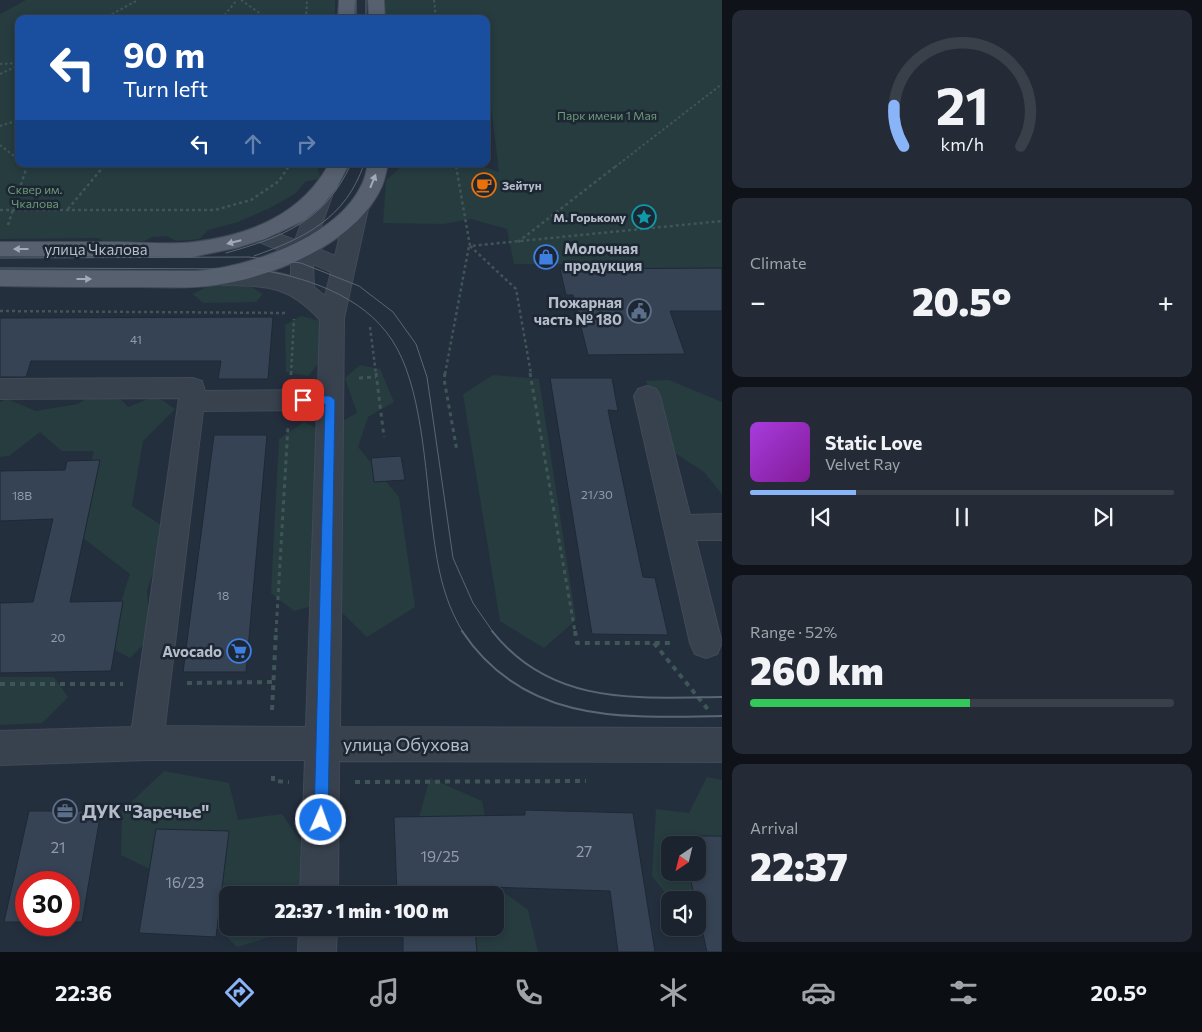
<!DOCTYPE html>
<html lang="en">
<head>
<meta charset="utf-8">
<style>
  body { margin:0; font-family:Commissioner,sans-serif; background:#242b36; color:#f1f3f6; height:100vh; display:flex; flex-direction:column; font-size:19px; white-space:nowrap }
  * { box-sizing:border-box; margin:0 }
  p { font-size:16px; color:#a0a4aa }
  .icon { flex:none; width:28px; height:28px; fill:none; stroke:currentColor; stroke-width:2; stroke-linecap:round; stroke-linejoin:round }
  .map { position:relative; flex:1; overflow:hidden }
  .details { display:flex; flex-direction:column; gap:10px; padding:10px; background:#0f1319; width:480px }
  .details>* { flex:none }
  .top-card { position:absolute; left:15px; top:15px; width:475px; height:152px; border-radius:10px; box-shadow:0 2px 8px #0003,0 0 0 1px #39404a; background:#1a4fa0; color:#fff; overflow:hidden }
  .needle { width:32px; rotate:215deg }
  .fabs { position:absolute; left:661px; top:836px; display:grid; gap:10px }
  .fabs a { display:grid; place-items:center; width:45px; height:45px; border-radius:10px; background:#1b232e; box-shadow:0 2px 8px #0003,0 0 0 1px #39404a; font-size:25px }
  .speed { position:absolute; left:15px; top:871px; display:flex; gap:10px; font-size:25px; font-weight:700; text-align:center }
  .speed>* { display:grid; place-content:center; width:65px; height:65px; border-radius:50%; background:#1b232e; box-shadow:0 2px 8px #0003,0 0 0 1px #39404a; line-height:1 }
  .speed .limit { border:8px solid #d22; background:#fff; color:#111 }
  .pin { position:absolute; display:grid; place-items:center; width:42px; height:42px; color:#fff; margin:-21px; border-radius:10px; box-shadow:0 2px 8px #0006 }
  .me { position:absolute; width:55px; margin:-28px; rotate:2deg; stroke-linejoin:round; filter:drop-shadow(0 0 4px #0008) }
  .turn { display:flex; align-items:center; gap:18px; height:105px; padding:0 25px; font-size:22px }
  .turn .icon { width:65px; height:65px; stroke-width:2.5 }
  .turn b { display:block; font-size:35px; line-height:42px }
  .lanes { display:flex; align-items:center; height:48px; padding:0 25px; background:#0003; justify-content:center; gap:25px; direction:ltr }
  .lanes .off { opacity:.35 }
  .big { font-size:38px; font-weight:800; line-height:1.1 }
  .details .tile { flex:1; display:flex; flex-direction:column; justify-content:center; gap:8px; min-width:0; padding:0 18px; border-radius:10px; background:#242b36 }
  .details .dial { align-items:center; gap:0 }
  .dial svg { height:130px; overflow:visible; fill:none; stroke:#39404a; stroke-width:7; stroke-linecap:round; text-anchor:middle }
  .dial text { fill:#f1f3f6; stroke:none }
  .song { display:flex; align-items:center; gap:15px }
  .cover { width:60px; height:60px; border-radius:8px; background:linear-gradient(135deg,hsl(280 70% 55%),hsl(290 70% 35%)) }
  .played { height:5px; border-radius:2px; background:linear-gradient(90deg,#8ab4f8 25%,#39404a 25%) }
  .keys { display:flex; justify-content:space-around; direction:ltr }
  .heat { display:flex; justify-content:space-between; align-items:center; font-size:28px; direction:ltr }
  .charge { height:8px; border-radius:4px; background:linear-gradient(90deg,#34c759 52%,#39404a 0) }
  .trip { position:absolute; left:219px; top:886px; width:285px; height:50px; border-radius:10px; background:#1b232e; box-shadow:0 2px 8px #0003,0 0 0 1px #39404a; font-weight:800; line-height:50px; text-align:center }
  .menu { display:flex; height:80px; justify-content:space-around; align-items:center; background:#0b0e12; color:#a0a4aa }
  .menu .icon { width:35px; height:35px }
  .menu .active { color:#8ab4f8 }
  .menu b { font-size:22px; color:#f1f3f6 }
  main { display:flex; flex:1; min-height:0 }
  .map>svg:first-child { display:block }
  .green { fill:#263c3f; fill-rule:evenodd }
  .building { fill:#364354; stroke:#1f2835 }
  .lines { fill:none; stroke-linecap:round; stroke-linejoin:round }
  .minor-casing { stroke:#414a57; stroke-width:2 }
  .major-casing { stroke:#414a57; stroke-width:2 }
  .path-far3 { stroke:#3f5557; stroke-width:2; stroke-dasharray:2.5 2.5; stroke-linecap:butt }
  .path-far2 { stroke:#3f5557; stroke-width:2.5; stroke-dasharray:3 3; stroke-linecap:butt }
  .path-far1 { stroke:#3f5557; stroke-width:3; stroke-dasharray:4 4; stroke-linecap:butt }
  .path { stroke:#3f5557; stroke-width:4; stroke-dasharray:5 5; stroke-linecap:butt }
  .minor { fill:#38414e; fill-rule:evenodd }
  .major { fill:#56606e; fill-rule:evenodd }
  .tram-far1 { stroke:#5a6575; stroke-width:1 }
  .tram { stroke:#5a6575; stroke-width:2 }
  .oneway { fill:#a1aab7 }
  .route { fill:#1a73e8; stroke:#114b97 }
  .labels { text-anchor:middle; dominant-baseline:central; stroke-width:5; stroke-linejoin:round; paint-order:stroke }
  .far-park-label { font-size:12px; fill:#6b9a76; stroke:#1d2633 }
  .far-poi-label { font-size:12px; font-weight:bold; fill:#b4bcc9; stroke:#1d2633; text-anchor:start }
  .number-label { font-size:12px; fill:#929caa }
  .poi-label { font-size:15px; font-weight:bold; fill:#b4bcc9; stroke:#1d2633; text-anchor:end }
  .street-label { font-size:15px; fill:#b4bcc9; stroke:#1d2633 }
  .near-number-label { font-size:15px; fill:#929caa }
  .near-street-label { font-size:18px; fill:#b4bcc9; stroke:#1d2633 }
  .near-poi-label { font-size:18px; font-weight:bold; fill:#b4bcc9; stroke:#1d2633; text-anchor:start }
</style>
</head>
<body>
<main>
<div class="map">
<svg width="722" height="952" viewBox="0 0 722 952">
  <rect width="100%" height="100%" fill="#242f3e"/>
  <g class="green">
    <path d="M26,0H335V19H19V164H319L317,167L321,179L306,181L295,194L270,208L238,222L208,230L200,239L177,241L166,236L152,237L144,241H103L99,238L0,239V14Z"/>
    <path d="M379,0H722V271L670,279L634,263H628L598,280L565,264H514L507,229L471,219L444,224L383,223L386,180L401,167L395,164H476L499,172L490,99L486,100V19H379Z"/>
    <path d="M210,285L250,286L263,294L256,302L203,303L193,294Z"/>
    <path d="M301,316L324,322L325,356L308,376L286,372L285,325Z"/>
    <path d="M360,365L380,369L394,402L368,417L358,447L399,497L415,607L367,637L330,601L294,611L271,593L279,439L304,422L323,431L357,413L345,378Z"/>
    <path d="M493,375L539,379L576,620L544,648L500,621L463,394Z"/>
    <path d="M669,380L722,402V494L704,472L675,453L646,381Z"/>
    <path d="M108,385L128,407L156,396L175,409L143,441L132,506L167,529L147,591L151,637L130,658L107,646L130,574L74,531L94,451H62L40,432L9,456L0,457V402L7,399L36,411L78,404Z"/>
    <path d="M0,677H54L68,697L42,723L0,725Z"/>
    <path d="M164,771L229,783L238,820L282,814L315,862L303,895H228V928H291L289,931L237,947L162,875L121,855L122,811Z"/>
    <path d="M707,777L722,780V908L698,911V900H671L652,876L656,809L689,813ZM670,845H698V872H670Z"/>
    <path d="M430,778L482,801L498,888L528,910L538,952L445,951L448,928H495V895H452L418,821Z"/>
  </g>
  <g class="building">
    <path d="M722,268V311H670L685,354L588,355L573,295H566L560,269Z"/>
    <path d="M273,317L268,379H218L221,361H31L26,377H0V318Z"/>
    <path d="M550,378H612L618,411L608,410L643,577L655,578L668,635L592,634Z"/>
    <path d="M214,435H267L246,672H183Z"/>
    <path d="M401,456L405,480L374,482L371,458Z"/>
    <path d="M100,460L70,602L123,601L111,671L0,673V603L33,602L53,519L0,521V471L65,470L67,461Z"/>
    <path d="M525,810L633,813L655,952H618L610,891L487,887V895H397L394,817L525,815Z"/>
    <path d="M29,811H101L82,922H69V882H26V922H4Z"/>
    <path d="M156,829L229,831L216,937L139,933Z"/>
    <path d="M681,836H722V952H707L698,910V900H695L689,872H698V845H683Z"/>
    <path d="M403,928H475L477,952H403Z"/>
  </g>
  <g class="lines">
    <g class="minor-casing">
      <g id="minor">
        <path d="M323,186L330,188L333,193L314,247L335,256L346,209L350,204L357,202L364,204L368,209L344,318L340,727L722,728V762L339,761L338,895H300L305,760H147L0,765V731L132,727L179,398L0,399V379L193,378L202,381L205,391L318,390L320,320C288,285 268,286 223,285L215,283L212,277L215,271C237,265 268,270 291,276V255L252,239L249,234L252,229L260,227L295,240L313,193L316,188ZM313,264L331,272L325,296L314,287ZM317,410L306,727L165,726L203,411Z"/>
        <path d="M647,386L656,389L660,396L690,515L722,514V540H696L722,643L717,654L706,658L695,654L690,643L634,396L638,389Z"/>
        <path d="M299,928H337L336,952H298Z"/>
      </g>
    </g>
    <g class="major-casing">
      <g id="major">
        <path d="M339,0H355L354,19H338Z"/>
        <path d="M368,0H384L385,19H369Z"/>
        <path d="M329,164H349L336,189L322,206L305,220L265,239L236,248L192,257L0,256V242C39,242 79,242 118,242C142,242 169,245 194,242C250,235 301,215 329,164Z"/>
        <path d="M368,164H388C386,171 385,179 382,186C357,243 273,277 216,285C191,289 165,287 140,287C93,287 47,287 0,286V270L195,271C247,268 337,237 361,186C365,180 366,171 368,164Z"/>
      </g>
    </g>
    <g class="path-far3">
      <path d="M241,0L268,19"/>
      <path d="M434,0L436,19"/>
      <path d="M103,19L138,0"/>
      <path d="M221,19L237,0"/>
      <path d="M306,19L307,0"/>
      <path d="M0,64L19,63"/>
      <path d="M0,74L19,65"/>
      <path d="M0,126L19,120"/>
      <path d="M0,145L19,160"/>
      <path d="M24,164L27,167"/>
      <path d="M456,164L457,167"/>
      <path d="M103,167L106,164"/>
      <path d="M288,167L290,164"/>
      <path d="M615,167L722,84"/>
    </g>
    <g class="path-far2">
      <path d="M456,166L470,246L722,221"/>
      <path d="M68,209L104,166"/>
      <path d="M0,210H215L251,200L279,181L289,166"/>
      <path d="M8,225L27,166"/>
      <path d="M518,242L616,166"/>
      <path d="M470,246L516,289L531,374"/>
      <path d="M0,311L286,313"/>
      <path d="M370,327L376,374"/>
      <path d="M291,374L294,319"/>
      <path d="M445,374L469,246"/>
    </g>
    <g class="path-far1">
      <path d="M376,373L384,437"/>
      <path d="M445,373L444,379L457,451"/>
      <path d="M530,373L575,632"/>
      <path d="M291,375V373"/>
      <path d="M359,378L376,377"/>
      <path d="M276,632L288,426"/>
    </g>
    <g class="path">
      <path d="M575,631L577,643H674"/>
      <path d="M654,643L710,712"/>
      <path d="M187,683L274,682"/>
      <path d="M0,684H123"/>
      <path d="M272,710L276,631"/>
      <path d="M273,776V781L289,782"/>
      <path d="M355,782L586,781"/>
    </g>
    <use href="#minor" class="minor"/>
    <use href="#major" class="major"/>
    <g class="tram-far1">
      <path d="M356,0V19"/>
      <path d="M366,0V19"/>
      <path d="M226,253C283,237 325,221 351,164"/>
      <path d="M254,256C305,238 346,218 364,164"/>
      <path d="M0,258L249,257L301,263L359,286L393,312L416,344L427,377L453,558L473,603L493,632"/>
      <path d="M0,268L254,269C303,276 363,295 392,340C422,385 425,470 432,524C437,563 442,598 463,632"/>
    </g>
    <g class="tram">
      <path d="M462,631C524,724 623,718 722,716"/>
      <path d="M492,631C551,706 636,698 722,697"/>
    </g>
  </g>
  <defs><path id="oneway-solid" d="M-6-.8H1V-3.2L6.5 0L1 3.2V.8H-6Z" transform="scale(1.25)"/></defs>
  <g class="oneway">
    <use href="#oneway-solid" transform="translate(373 181) rotate(-68)"/>
    <use href="#oneway-solid" transform="translate(234 242) rotate(166)"/>
    <use href="#oneway-solid" transform="translate(21 249) rotate(180)"/>
    <use href="#oneway-solid" transform="translate(84 279)"/>
  </g>
  <path class="route" d="M303,396H330L335,400L328,820L326,825L321,827L316,825L314,820L325,404L299,403L298,400Z"/>
  <defs>
    <g id="cafe-ring" transform="scale(1.25)"><circle r="9.5" fill="#1d2633" stroke="#e8710a" stroke-width="1.5"/><path d="M-5.5-4.5H6V0H3Q3 3.5 0 3.5H-2.5Q-5.5 3.5-5.5 0ZM3-3.2v2h1.7v-2ZM-6 4.5H4V6H-6Z" fill="#e8710a"/></g>
    <g id="sight-ring" transform="scale(1.25)"><circle r="9.5" fill="#1d2633" stroke="#0f9aa8" stroke-width="1.5"/><path d="M0-6L1.8-2.2L6-1.7L2.9 1.2L3.7 5.4L0 3.3L-3.7 5.4L-2.9 1.2L-6-1.7L-1.8-2.2Z" fill="#0f9aa8"/></g>
    <g id="shop-ring" transform="scale(1.25)"><circle r="9.5" fill="#1d2633" stroke="#3f7fe0" stroke-width="1.5"/><path d="M-5-2.5h2.3a2.7 3.5 0 0 1 5.4 0H5L5.5 6h-11ZM-1.5-2.5h3a1.5 2.3 0 0 0-3 0Z" fill="#3f7fe0"/></g>
    <g id="civic-ring" transform="scale(1.25)"><circle r="9.5" fill="#1d2633" stroke="#5c6f8a" stroke-width="1.5"/><path d="M-.6-6.5H3V-4.5H.6V-3L4-1V1h2V6H-6V1h2V-1L-.6-3ZM-1.2 2.5V6h2.4V2.5Z" fill="#5c6f8a"/></g>
    <g id="supermarket-ring" transform="scale(1.25)"><circle r="9.5" fill="#1d2633" stroke="#3f7fe0" stroke-width="1.5"/><path d="M-6-5.5h2.5l.6 2H6L4.5 2H-2.5L-4.4-4H-6ZM-1.5 3.2a1.3 1.3 0 1 0 .1 0ZM3 3.2a1.3 1.3 0 1 0 .1 0Z" fill="#3f7fe0"/></g>
    <g id="office-ring" transform="scale(1.25)"><circle r="9.5" fill="#1d2633" stroke="#5c6f8a" stroke-width="1.5"/><path d="M-6-3h4V-5.5h4V-3h4V5H-6ZM-1-4.5V-3h2v-1.5ZM-6 0V1H6V0Z" fill="#5c6f8a"/></g>
  </defs>
  <g fill-rule="evenodd">
    <use href="#cafe-ring" x="484" y="185"/>
    <use href="#sight-ring" x="644" y="217"/>
    <use href="#shop-ring" x="546" y="257"/>
    <use href="#civic-ring" x="639" y="311"/>
    <use href="#supermarket-ring" x="239" y="651"/>
    <use href="#office-ring" x="65" y="811"/>
  </g>
  <g class="labels">
    <g class="far-park-label">
      <text x="607" y="115">Парк имени 1 Мая</text>
      <text x="35" y="189">Сквер им.<tspan x="35" dy="14">Чкалова</tspan></text>
    </g>
    <g class="far-poi-label">
      <text x="502" y="185">Зейтун</text>
      <text x="626" y="217" text-anchor="end">М. Горькому</text>
    </g>
    <g class="number-label">
      <text x="136" y="339">41</text>
      <text x="597" y="494">21/30</text>
      <text x="22" y="495">18В</text>
      <text x="223" y="595">18</text>
      <text x="58" y="637">20</text>
    </g>
    <g class="poi-label">
      <text x="564" y="248" text-anchor="start">Молочная<tspan x="564" dy="17">продукция</tspan></text>
      <text x="622" y="302">Пожарная<tspan x="622" dy="17">часть № 180</tspan></text>
      <text x="222" y="651">Avocado</text>
    </g>
    <g class="street-label">
      <text x="96" y="249">улица Чкалова</text>
    </g>
    <g class="near-number-label">
      <text x="58" y="847">21</text>
      <text x="584" y="851">27</text>
      <text x="440" y="856">19/25</text>
      <text x="185" y="882">16/23</text>
    </g>
    <g class="near-street-label">
      <text x="406" y="744">улица Обухова</text>
    </g>
    <g class="near-poi-label">
      <text x="82" y="811">ДУК "Заречье"</text>
    </g>
  </g>
</svg>
<div class="fabs">
<a><svg class="needle" viewBox="-14 -14 28 28"><path d="M0-13l5 13h-10z" fill="#e53935"/><path d="M0 13l5-13h-10z" fill="#a0a4aa"/></svg></a>
<a><svg class="icon" aria-label="sound" viewBox="0 0 24 24"><path d="M4 9h4l5-4v14l-5-4H4zM17 9q2 3 0 6"/></svg></a>
</div>
<div class="speed"><div class="limit">30</div></div>
<div class="pin" style="left:303px;top:400px;background:#d93025"><svg class="icon" aria-label="arrive" viewBox="0 0 24 24"><path d="M6 21V4h12l-3 4 3 4H6"/></svg></div>
<svg class="me" style="left:321px;top:820px" viewBox="-20 -20 40 40"><circle r="17" fill="#1a73e8" stroke="#fff" stroke-width="3"/><path d="M0-11L8 9 0 5-8 9z" fill="#fff"/></svg>
<div class="trip">22:37 · 1 min · 100 m</div>
<div class="top-card">
<div class="turn"><svg class="icon" aria-label="left" viewBox="0 0 24 24"><path d="M17 20v-9H6M10 6l-5 5 5 5"/></svg><div><b>90 m</b>Turn left</div></div>
<div class="lanes"><svg class="icon" aria-label="left" viewBox="0 0 24 24"><path d="M17 20v-9H6M10 6l-5 5 5 5"/></svg><svg class="icon off" aria-label="ahead" viewBox="0 0 24 24"><path d="M12 20V5M6 11l6-6 6 6"/></svg><svg class="icon off" aria-label="right" viewBox="0 0 24 24"><path d="M7 20v-9h11M14 6l5 5-5 5"/></svg></div>
</div>
</div>
<section class="details">
<div class="tile dial"><svg viewBox="0 0 100 80">
<path d="M14 69A42 42 0 1 1 86 69"/>
<path d="M14 69A42 42 0 0 1 8 44" stroke="#8ab4f8"/>
<text x="50" y="56" font-size="32" font-weight="700">21</text>
<text x="50" y="72" font-size="11">km/h</text>
</svg></div>
<div class="tile"><p>Climate</p>
<div class="heat"><a>−</a><b class="big">20.5°</b><a>+</a></div>
</div>
<div class="tile">
<div class="song"><i class="cover"></i><div><b>Static Love</b><p>Velvet Ray</p></div></div>
<div class="played"></div>
<div class="keys"><svg class="icon" aria-label="previous" viewBox="0 0 24 24"><path d="M18 5L8 12l10 7zM5 5v14"/></svg><svg class="icon" aria-label="pause" viewBox="0 0 24 24"><path d="M8 5v14M16 5v14"/></svg><svg class="icon" aria-label="next" viewBox="0 0 24 24"><path d="M6 5l10 7-10 7zM19 5v14"/></svg></div>
</div>
<div class="tile"><p>Range · 52%</p><b class="big">260 km</b><div class="charge"></div></div>
<div class="tile"><p>Arrival</p><b class="big">22:37</b></div>
</section>
</main>
<nav class="menu">
<b>22:36</b>
<svg class="icon active" aria-label="directions" viewBox="0 0 24 24"><path d="M12 3l9 9-9 9-9-9zM9 14v-3h6M13 9l2 2-2 2"/></svg>
<svg class="icon" aria-label="music" viewBox="0 0 24 24"><path d="M9 18V5l10-2v13"/><circle cx="6" cy="18" r="3"/><circle cx="16" cy="16" r="3"/></svg>
<svg class="icon" aria-label="phone" viewBox="0 0 24 24"><path d="M5 4h4l2 5-3 2q2 4 5 5l2-3 5 2v4C11 20 4 13 5 4z"/></svg>
<svg class="icon" aria-label="climate" viewBox="0 0 24 24"><path d="M12 3v18M4 7l16 10M4 17L20 7"/></svg>
<svg class="icon" aria-label="car" viewBox="0 0 24 24"><path d="M5 17H2v-5l4-1 3-4h7l3 4 3 1v5h-3M9 17h6M6 11h13"/><circle cx="7" cy="17" r="2"/><circle cx="17" cy="17" r="2"/></svg>
<svg class="icon" aria-label="filters" viewBox="0 0 24 24"><path d="M4 7h16M4 17h16"/><circle cx="9" cy="7" r="2"/><circle cx="15" cy="17" r="2"/></svg>
<b>20.5°</b>
</nav>
</body>
</html>
